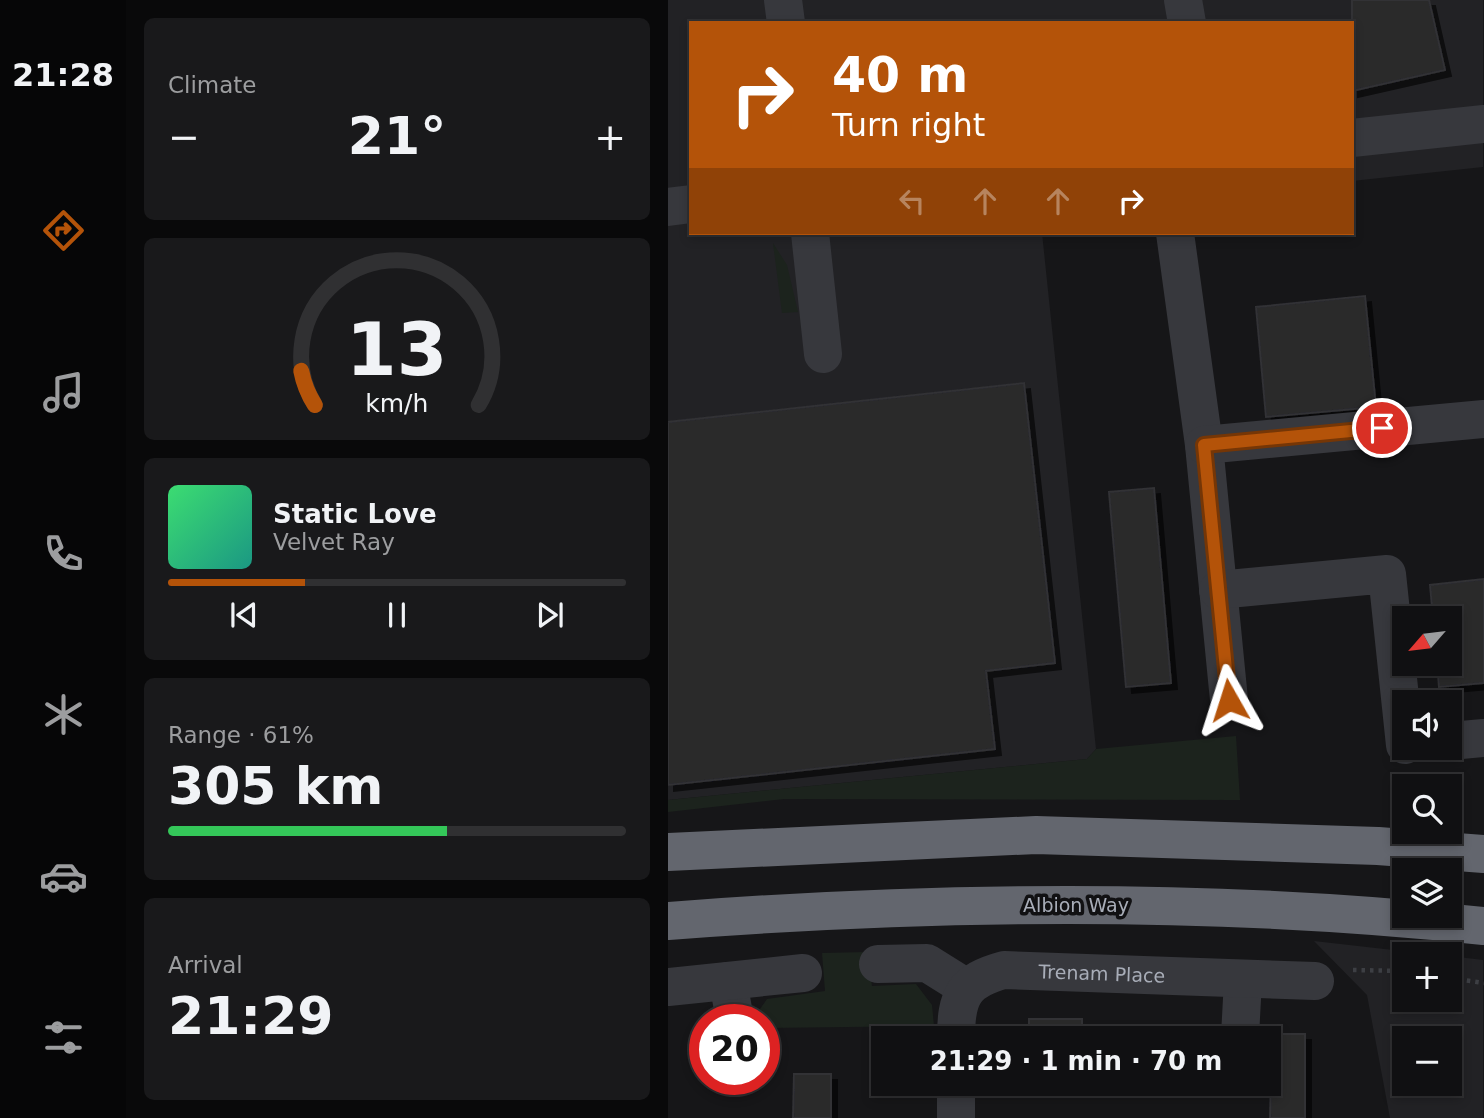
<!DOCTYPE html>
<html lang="en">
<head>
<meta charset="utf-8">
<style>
  body { margin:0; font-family:"DejaVu Sans",sans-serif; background:#19191b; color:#f1f3f6; height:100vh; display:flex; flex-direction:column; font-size:26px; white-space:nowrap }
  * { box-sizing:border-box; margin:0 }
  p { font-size:23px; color:#9c9d9f }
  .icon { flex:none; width:38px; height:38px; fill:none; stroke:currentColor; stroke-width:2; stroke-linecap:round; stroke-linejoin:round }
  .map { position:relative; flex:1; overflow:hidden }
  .panel { display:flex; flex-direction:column; gap:18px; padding:18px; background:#09090a; width:542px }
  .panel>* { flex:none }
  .hud { position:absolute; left:21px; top:21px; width:665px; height:214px; border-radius:0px; box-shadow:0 4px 10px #0003,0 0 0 2px #303032; background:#b45309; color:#fff; overflow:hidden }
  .needle { width:46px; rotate:242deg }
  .controls { position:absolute; left:724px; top:606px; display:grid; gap:14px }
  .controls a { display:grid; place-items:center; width:70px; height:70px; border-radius:0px; background:#101012; box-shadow:0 4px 10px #0003,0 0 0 2px #303032; font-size:35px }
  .speed { position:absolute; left:21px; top:1004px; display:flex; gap:14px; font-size:35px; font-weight:700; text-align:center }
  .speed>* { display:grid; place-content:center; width:91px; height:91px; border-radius:50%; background:#101012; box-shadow:0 4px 10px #0003,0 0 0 2px #303032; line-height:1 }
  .speed .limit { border:10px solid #d22; background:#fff; color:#111 }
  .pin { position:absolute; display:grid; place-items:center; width:60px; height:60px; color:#fff; margin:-30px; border:4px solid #fff; border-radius:50%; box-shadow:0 2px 7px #0007 }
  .me { position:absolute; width:77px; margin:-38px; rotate:354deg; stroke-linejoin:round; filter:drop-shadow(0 0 5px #0008) }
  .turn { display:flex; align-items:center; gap:24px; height:147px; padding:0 28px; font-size:32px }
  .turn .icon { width:91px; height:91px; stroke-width:2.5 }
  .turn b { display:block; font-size:49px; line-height:60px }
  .lanes { display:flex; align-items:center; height:66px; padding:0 28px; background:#0003; justify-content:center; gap:35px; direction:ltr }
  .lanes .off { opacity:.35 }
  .big { font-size:52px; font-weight:800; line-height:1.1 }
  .panel .card { flex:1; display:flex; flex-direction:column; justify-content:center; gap:10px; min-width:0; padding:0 24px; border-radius:10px; background:#19191b }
  .panel .dial { align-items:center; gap:0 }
  .dial svg { height:182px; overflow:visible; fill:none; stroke:#303032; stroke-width:7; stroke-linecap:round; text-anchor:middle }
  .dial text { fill:#f1f3f6; stroke:none }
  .song { display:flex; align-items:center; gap:21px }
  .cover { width:84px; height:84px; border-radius:10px; background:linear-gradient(135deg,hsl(140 70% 55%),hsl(170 70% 35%)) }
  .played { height:7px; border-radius:4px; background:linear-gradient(90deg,#b45309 30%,#303032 30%) }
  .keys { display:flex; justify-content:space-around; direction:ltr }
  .heat { display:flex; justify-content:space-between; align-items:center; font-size:38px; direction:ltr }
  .charge { height:10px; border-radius:5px; background:linear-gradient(90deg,#34c759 61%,#303032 0) }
  .trip { position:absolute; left:203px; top:1026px; width:410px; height:70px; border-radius:0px; background:#101012; box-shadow:0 4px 10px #0003,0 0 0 2px #303032; font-weight:800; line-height:70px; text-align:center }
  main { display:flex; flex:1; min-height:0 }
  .dock { display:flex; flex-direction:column; width:126px; justify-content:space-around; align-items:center; background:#060607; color:#9c9d9f }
  .dock .icon { width:49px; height:49px }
  .dock .active { color:#b45309 }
  .dock b { font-size:32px; color:#f1f3f6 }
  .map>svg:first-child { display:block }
  .built { fill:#222225; fill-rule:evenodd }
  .green { fill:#1c231d }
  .building { fill:#29292c; stroke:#303034; stroke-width:2; filter:url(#shadow) }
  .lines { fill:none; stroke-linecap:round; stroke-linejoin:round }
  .path { stroke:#3d3f44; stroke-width:4.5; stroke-dasharray:3.5 5; stroke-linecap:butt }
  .minor { stroke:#37383d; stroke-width:38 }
  .highway { stroke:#63666e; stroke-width:38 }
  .route-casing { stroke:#753606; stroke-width:18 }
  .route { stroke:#b45309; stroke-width:12 }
  .labels { text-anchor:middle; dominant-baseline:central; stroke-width:7; stroke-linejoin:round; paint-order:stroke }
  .street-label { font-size:19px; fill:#a8adb8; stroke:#111113 }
</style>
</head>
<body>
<main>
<nav class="dock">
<b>21:28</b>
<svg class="icon active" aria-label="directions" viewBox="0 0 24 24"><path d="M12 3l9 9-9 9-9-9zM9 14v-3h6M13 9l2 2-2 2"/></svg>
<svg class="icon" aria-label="music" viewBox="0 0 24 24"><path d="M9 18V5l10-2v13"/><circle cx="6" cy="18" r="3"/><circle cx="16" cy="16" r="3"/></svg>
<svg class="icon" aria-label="phone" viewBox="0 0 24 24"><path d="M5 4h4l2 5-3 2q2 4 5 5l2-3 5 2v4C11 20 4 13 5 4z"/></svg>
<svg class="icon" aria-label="climate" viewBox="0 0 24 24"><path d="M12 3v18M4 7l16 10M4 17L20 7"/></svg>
<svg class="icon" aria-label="car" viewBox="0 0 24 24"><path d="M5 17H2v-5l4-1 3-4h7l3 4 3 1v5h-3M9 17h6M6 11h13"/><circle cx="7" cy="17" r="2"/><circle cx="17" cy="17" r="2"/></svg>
<svg class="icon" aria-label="filters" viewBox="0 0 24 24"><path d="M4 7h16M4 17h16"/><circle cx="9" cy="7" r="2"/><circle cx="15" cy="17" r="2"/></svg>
</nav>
<section class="panel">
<div class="card"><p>Climate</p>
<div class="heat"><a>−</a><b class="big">21°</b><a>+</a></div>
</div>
<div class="card dial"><svg viewBox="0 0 100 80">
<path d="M14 69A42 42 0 1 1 86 69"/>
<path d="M14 69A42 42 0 0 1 8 54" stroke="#b45309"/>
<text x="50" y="56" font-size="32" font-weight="700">13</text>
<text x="50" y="72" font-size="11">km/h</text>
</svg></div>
<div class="card">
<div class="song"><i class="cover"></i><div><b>Static Love</b><p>Velvet Ray</p></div></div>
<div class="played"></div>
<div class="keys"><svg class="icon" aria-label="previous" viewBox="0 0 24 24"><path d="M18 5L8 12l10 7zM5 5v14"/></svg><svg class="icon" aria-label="pause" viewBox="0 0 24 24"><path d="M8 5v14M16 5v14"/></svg><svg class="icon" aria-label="next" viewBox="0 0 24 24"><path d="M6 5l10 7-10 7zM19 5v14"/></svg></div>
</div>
<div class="card"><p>Range · 61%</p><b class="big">305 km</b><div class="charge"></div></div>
<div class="card"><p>Arrival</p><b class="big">21:29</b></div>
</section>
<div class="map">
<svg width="816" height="1118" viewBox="0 0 816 1118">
  <defs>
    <filter id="shadow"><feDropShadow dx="6" dy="6" stdDeviation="0" flood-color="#0009"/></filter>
  </defs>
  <rect width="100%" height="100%" fill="#161618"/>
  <g class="built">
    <path d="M0,0H815V167L684,181V23H23V233H374L428,749L419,759L0,800Z"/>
    <path d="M646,941L760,954H737V999H782V956L815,960V1118H722L699,995ZM737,1038H782V1083H737Z"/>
  </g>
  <g class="green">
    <path d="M105,243L119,265L130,312L114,313Z"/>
    <path d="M568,736L572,800L116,799L0,812V800L419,759L428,749Z"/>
    <path d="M199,952L204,986L248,984L264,1005L266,1026L96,1028V1020H89L90,1012L99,999L157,991L154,953Z"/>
  </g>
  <g class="building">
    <path d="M684,0H761L777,70L684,91Z"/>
    <path d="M697,296L708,407L598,417L588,307Z"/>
    <path d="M356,383L387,663L318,671L327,749L0,785V422Z"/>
    <path d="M486,488L503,683L458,687L441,492Z"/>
    <path d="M816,579V683L771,687L769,663H782V618H765L762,585Z"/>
    <rect x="361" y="1019" width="53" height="19"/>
    <path d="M604,1034H637V1118H602Z"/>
    <path d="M126,1074H163V1118H125Z"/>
    <path d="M361,1083H413V1089L361,1088Z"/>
  </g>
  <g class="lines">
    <g class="path">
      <path d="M685,970L737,971"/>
      <path d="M782,978L816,983"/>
    </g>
    <g class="minor">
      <path d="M115,0L118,23"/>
      <path d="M515,0L519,23"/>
      <path d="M684,138L816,124"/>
      <path d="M0,207L23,204"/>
      <path d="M142,233L155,354"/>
      <path d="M507,233L536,445L561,700"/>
      <path d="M536,445L816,419"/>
      <path d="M550,590L719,574L737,745"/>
      <path d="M782,741L816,738"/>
      <path d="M210,964L259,963L299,988"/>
      <path d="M60,981L67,1020"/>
      <path d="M0,987L135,973"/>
      <path d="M572,1036L575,980"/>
      <path id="s1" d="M288,1038C288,997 295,981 336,970L647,981"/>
      <path d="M288,1118V1083"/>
    </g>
    <g class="highway">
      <path d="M0,852L368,835L710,846L816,854"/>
      <path d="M0,921C272,900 544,897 816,926"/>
    </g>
  </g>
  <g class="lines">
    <g class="route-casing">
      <path id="route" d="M561,700L536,445L714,428"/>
    </g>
    <use href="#route" class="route"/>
  </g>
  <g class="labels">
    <g class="street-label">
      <text x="408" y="905">Albion Way</text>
      <text stroke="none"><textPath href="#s1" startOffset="191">Trenam Place</textPath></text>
    </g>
  </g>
</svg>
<div class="controls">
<a><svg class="needle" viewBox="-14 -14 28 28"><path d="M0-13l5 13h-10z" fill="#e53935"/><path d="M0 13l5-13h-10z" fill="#9c9d9f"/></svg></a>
<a><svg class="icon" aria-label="sound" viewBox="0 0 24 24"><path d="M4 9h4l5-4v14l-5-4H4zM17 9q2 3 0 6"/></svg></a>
<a><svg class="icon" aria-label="search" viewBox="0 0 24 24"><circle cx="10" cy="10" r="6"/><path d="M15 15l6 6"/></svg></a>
<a><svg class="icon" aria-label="layers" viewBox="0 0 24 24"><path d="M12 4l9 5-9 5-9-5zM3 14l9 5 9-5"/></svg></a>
<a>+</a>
<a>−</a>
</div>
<div class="speed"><div class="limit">20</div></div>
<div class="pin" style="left:714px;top:428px;background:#d93025"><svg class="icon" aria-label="arrive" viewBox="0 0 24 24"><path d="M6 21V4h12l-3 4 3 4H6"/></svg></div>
<svg class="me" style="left:561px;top:700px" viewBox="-20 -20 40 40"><path d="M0-17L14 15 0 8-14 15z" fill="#b45309" stroke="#fff" stroke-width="4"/></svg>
<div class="trip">21:29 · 1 min · 70 m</div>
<div class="hud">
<div class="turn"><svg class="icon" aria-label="right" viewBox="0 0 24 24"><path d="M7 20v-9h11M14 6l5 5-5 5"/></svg><div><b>40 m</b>Turn right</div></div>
<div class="lanes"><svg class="icon off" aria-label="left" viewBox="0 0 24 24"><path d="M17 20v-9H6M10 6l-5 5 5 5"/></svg><svg class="icon off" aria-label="ahead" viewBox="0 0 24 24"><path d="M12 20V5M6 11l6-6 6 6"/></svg><svg class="icon off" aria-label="ahead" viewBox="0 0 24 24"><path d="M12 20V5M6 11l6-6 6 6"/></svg><svg class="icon" aria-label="right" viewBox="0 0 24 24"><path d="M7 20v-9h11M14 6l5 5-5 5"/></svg></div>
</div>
</div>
</main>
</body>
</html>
